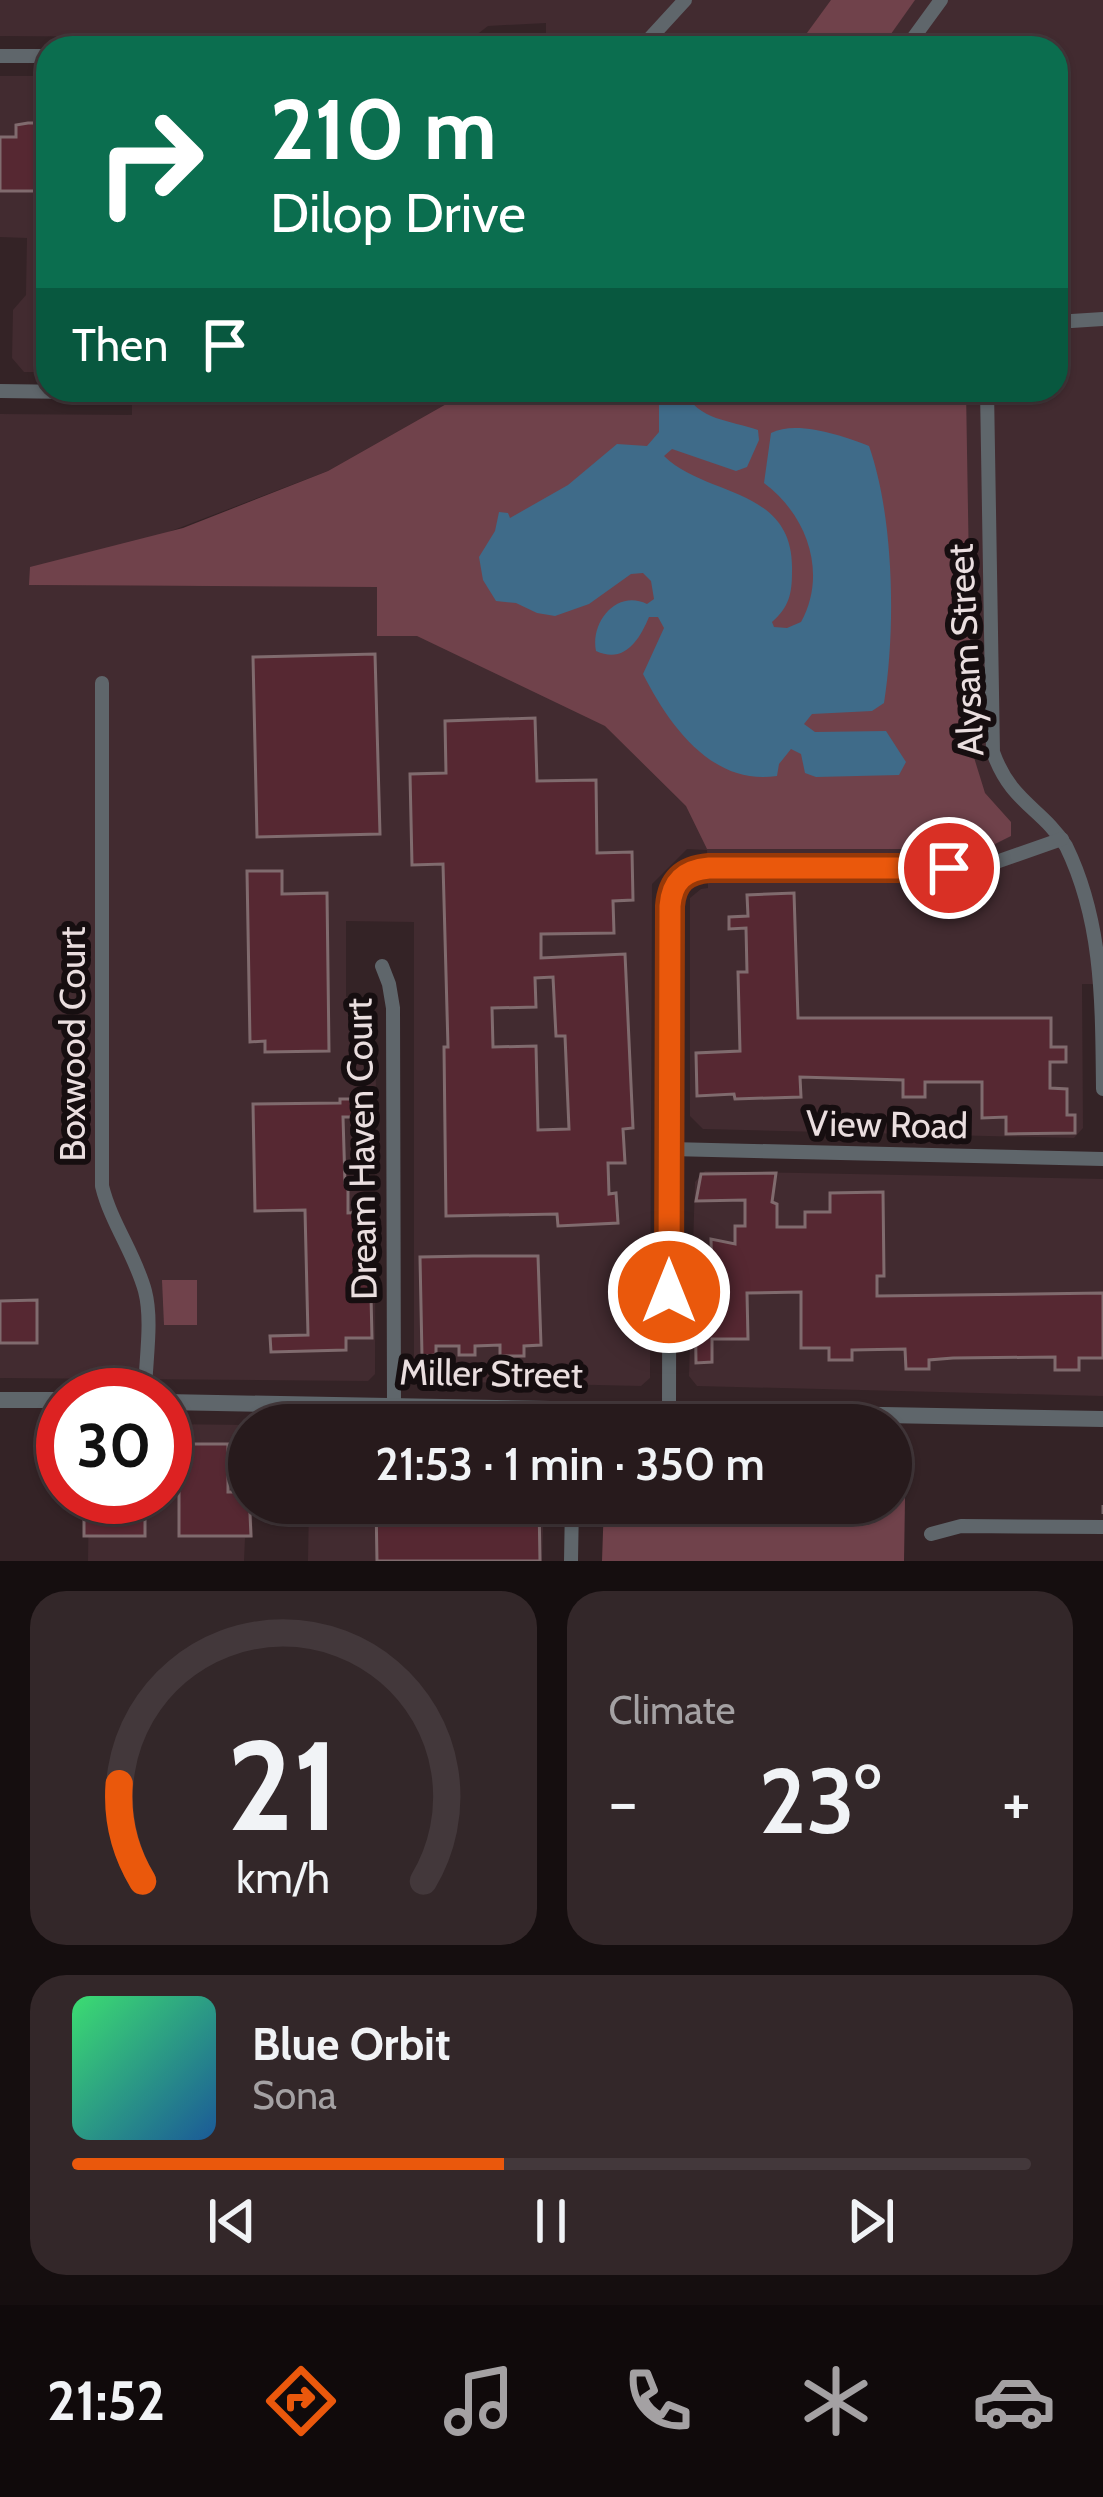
<!DOCTYPE html>
<html lang="en">
<head>
<meta charset="utf-8">
<style>
  body { margin:0; font-family:Cabin,sans-serif; background:#332729; color:#f1f3f6; height:100vh; display:flex; flex-direction:column; font-size:45px; white-space:nowrap }
  * { box-sizing:border-box; margin:0 }
  p { font-size:39px; color:#a4a1a3 }
  .icon { flex:none; width:66px; height:66px; fill:none; stroke:currentColor; stroke-width:2; stroke-linecap:round; stroke-linejoin:round }
  .map { position:relative; height:1561px; overflow:hidden }
  .details { display:flex; flex-direction:column; gap:30px; padding:30px; background:#150e0f; flex:1 }
  .details>* { flex:none }
  .guide { position:absolute; left:36px; top:36px; width:1032px; height:366px; border-radius:36px; box-shadow:0 3px 9px #0004,0 0 0 3px #43383b; background:#0b6e4f; color:#fff; overflow:hidden }
  .speed { position:absolute; left:36px; top:1368px; display:flex; gap:24px; font-size:60px; font-weight:700; text-align:center }
  .speed>* { display:grid; place-content:center; width:156px; height:156px; border-radius:50%; background:#271a1c; box-shadow:0 3px 9px #0004,0 0 0 3px #43383b; line-height:1 }
  .speed .limit { border:18px solid #d22; background:#fff; color:#111 }
  .pin { position:absolute; display:grid; place-items:center; width:102px; height:102px; color:#fff; margin:-51px; border:6px solid #fff; border-radius:50%; box-shadow:0 3px 12px #0007 }
  .me { position:absolute; width:132px; margin:-66px; rotate:0deg; stroke-linejoin:round; filter:drop-shadow(0 0 9px #0008) }
  .turn { display:flex; align-items:center; gap:42px; height:252px; padding:0 36px; font-size:54px }
  .turn .icon { width:156px; height:156px; stroke-width:2.5 }
  .turn b { display:block; font-size:84px; line-height:102px }
  .then { display:flex; align-items:center; height:114px; padding:0 36px; background:#0003; gap:24px; font-size:45px }
  .big { font-size:90px; font-weight:600; line-height:1.1 }
  .details .card { flex:1; display:flex; flex-direction:column; justify-content:center; gap:18px; min-width:0; padding:0 42px; border-radius:36px; background:#332729 }
  .details .dial { align-items:center; gap:0 }
  .dial svg { height:312px; overflow:visible; fill:none; stroke:#43383b; stroke-width:7; stroke-linecap:round; text-anchor:middle }
  .dial text { fill:#f1f3f6; stroke:none }
  .song { display:flex; align-items:center; gap:36px }
  .cover { width:144px; height:144px; border-radius:18px; background:linear-gradient(135deg,hsl(140 70% 55%),hsl(210 70% 35%)) }
  .played { height:12px; border-radius:6px; background:linear-gradient(90deg,#ea580c 45%,#43383b 45%) }
  .keys { display:flex; justify-content:space-around; direction:ltr }
  .heat { display:flex; justify-content:space-between; align-items:center; font-size:66px; direction:ltr }
  .details .tiles { flex:1; display:grid; gap:30px; grid-template-columns:1fr 1fr }
  .card:last-child { grid-column:span 2 }
  .trip { position:absolute; left:228px; top:1404px; width:684px; height:120px; border-radius:60px; background:#271a1c; box-shadow:0 3px 9px #0004,0 0 0 3px #43383b; font-weight:600; line-height:120px; text-align:center }
  .tab-bar { display:flex; height:192px; justify-content:space-around; align-items:center; background:#100a0b; color:#a4a1a3 }
  .tab-bar .icon { width:84px; height:84px }
  .tab-bar .on { color:#ea580c }
  .tab-bar b { font-size:54px; color:#f1f3f6 }
  .map>svg:first-child { display:block }
  .built { fill:#422b30 }
  .green { fill:#70424b }
  .water { fill:#3f6b89 }
  .building { fill:#562832; stroke:#806b6e; stroke-width:3; fill-rule:evenodd }
  .lines { fill:none; stroke-linecap:round; stroke-linejoin:round }
  .path { stroke:#746567; stroke-width:3; stroke-dasharray:9 6; stroke-linecap:butt }
  .minor { stroke:#5f666b; stroke-width:14 }
  .tertiary { stroke:#5f666b; stroke-width:16 }
  .route-casing { stroke:#983908; stroke-width:30 }
  .route { stroke:#ea580c; stroke-width:21 }
  .labels { text-anchor:middle; dominant-baseline:central; stroke-width:12; stroke-linejoin:round; paint-order:stroke }
  .street-label { font-size:36px; fill:#eadedf; stroke:#160e10 }
</style>
</head>
<body>
<div class="map">
<svg width="1103" height="1561" viewBox="0 0 1103 1561">
  <rect width="100%" height="100%" fill="#342326"/>
  <g class="built">
    <path d="M0,0H1103V984H1082L1083,1128L1074,1138L703,1129L690,1116V898L701,889L708,888L707,850L687,849L652,884L650,1378L641,1386L423,1381L414,1371V922L346,921V996L376,1046L375,1374L368,1381L0,1378V414L132,415V390H471L328,471L30,585L195,586L224,575L546,390H1056V48H546V23L488,26L471,39L0,36Z"/>
    <path d="M0,76H48V372H24L12,358L13,310L26,295L27,238L0,237Z"/>
    <path d="M705,1171L1103,1179V1396L697,1386L689,1376L695,1182Z"/>
    <path d="M165,1424L249,1425L253,1537L245,1538L244,1561H88L89,1497H165Z"/>
    <path d="M309,1503H544L542,1561H308Z"/>
  </g>
  <g class="green">
    <path d="M831,0H915L881,48H796Z"/>
    <path d="M471,390H966L972,751L985,793L1011,822V836L993,845L973,849H707L686,806L605,726L417,636H377V587L29,585L30,567L183,528L328,471Z"/>
    <path d="M162,1280H197V1325H164Z"/>
    <path d="M891,1439H906L904,1561H602L604,1503H891Z"/>
  </g>
  <path class="water" d="M659,390H683C699,421 730,420 758,430L759,440L747,467L736,471L672,449L664,456C707,498 795,486 792,572C792,594 789,607 772,622L774,627L787,628L801,622C828,573 807,515 764,483L771,433C797,420 843,436 869,446C894,517 896,628 884,703L872,711L812,714L804,724L815,732L886,731L906,762L899,775L816,777L805,773L801,754L791,749L779,764L777,776C712,786 669,725 643,674L664,628L658,617H649C639,641 624,664 596,651C590,622 617,589 647,604L654,599L651,581L643,573L631,574L589,604L555,616L537,613L516,603L496,601L483,580L479,557L495,531L499,512L508,513L510,518L568,485L617,444L647,446L659,432Z"/>
  <g class="building">
    <path d="M28,123H48V191H0V137H16V125Z"/>
    <path d="M375,654L380,834L257,837L253,657Z"/>
    <path d="M535,718L537,781L596,780L597,853L632,852L633,900L613,901L614,933L541,934V958L625,954L633,1128L623,1129L625,1163H608L609,1194L616,1193L618,1223L558,1226L557,1214L446,1216L444,1047H448L443,864L412,865L410,774L446,773L445,721ZM553,977L556,1036H565L569,1129L538,1130L536,1046L493,1047L492,1008L536,1007L535,978Z"/>
    <path d="M247,871H282V894L327,893L329,1051L265,1052V1041L250,1042Z"/>
    <path d="M794,893L798,1018H1051V1047H1066V1062H1050V1088L1067,1089V1115H1075V1133L1006,1134V1117L982,1118V1082H925V1097H903V1080L800,1077L801,1097L735,1099L734,1094L697,1096L696,1053L740,1051L738,972H747L746,928L729,929V917L748,916L747,895Z"/>
    <path d="M340,1099H356V1117H343L345,1183H348V1213L369,1212L372,1338H346V1350L271,1352L270,1336L308,1335L305,1210L255,1211L253,1104L340,1103Z"/>
    <path d="M776,1173L772,1202L777,1204V1227H805V1212H830V1193L883,1192L884,1276H877V1296L1103,1293V1358H1079V1370H1055V1357L953,1358L929,1360V1369H906L905,1349L852,1350V1360H829V1348H801V1292L747,1293L748,1339H712V1362L696,1363L695,1281L712,1280L711,1239L735,1244V1226H745V1200L696,1201L701,1174Z"/>
    <path d="M473,1256H538L541,1345L524,1346V1356H500V1345L475,1346V1355H459V1346H436V1355L422,1356L420,1257Z"/>
    <path d="M37,1300V1343H0V1301Z"/>
    <path d="M179,1444H228V1492H249L251,1536H179Z"/>
    <rect x="84" y="1497" width="61" height="39"/>
    <path d="M376,1503H539L540,1561H377Z"/>
  </g>
  <g class="lines">
    <path class="path" d="M1103,1514V1502"/>
    <g class="minor">
      <path d="M641,48L685,0"/>
      <path d="M906,48L941,0"/>
      <path d="M0,56H48"/>
      <path d="M1056,322L1103,319"/>
      <path d="M987,390L993,752C1011,803 1041,807 1066,846C1103,922 1102,1002 1103,1089"/>
      <path d="M0,391L286,395L320,390"/>
      <path d="M102,683V1186C111,1223 135,1254 145,1291C153,1322 145,1363 145,1395"/>
      <path d="M382,966L389,984L393,1008L394,1405"/>
      <path d="M670,1149L1103,1159"/>
      <path d="M669,1409L670,906C672,881 685,871 709,868L982,867L1062,839"/>
      <path d="M931,1534L961,1526L1103,1527"/>
      <path d="M571,1561L572,1503"/>
    </g>
    <g class="tertiary">
      <path d="M0,1400H63"/>
      <path d="M165,1402L1103,1419"/>
    </g>
  </g>
  <g class="lines">
    <g class="route-casing">
      <path id="route" d="M669,1292L670,906C672,881 685,870 709,868H949"/>
    </g>
    <use href="#route" class="route"/>
  </g>
  <g class="labels">
    <g class="street-label">
      <text transform="translate(965 650) rotate(-93)">Alysam Street</text>
      <text transform="translate(72 1044) rotate(-90)">Boxwood Court</text>
      <text transform="translate(887 1124) rotate(1)">View Road</text>
      <text transform="translate(361 1149) rotate(-91)">Dream Haven Court</text>
      <text transform="translate(491 1373) rotate(1)">Miller Street</text>
    </g>
  </g>
</svg>
<div class="speed"><div class="limit">30</div></div>
<div class="pin" style="left:949px;top:868px;background:#d93025"><svg class="icon" aria-label="arrive" viewBox="0 0 24 24"><path d="M6 21V4h12l-3 4 3 4H6"/></svg></div>
<svg class="me" style="left:669px;top:1292px" viewBox="-20 -20 40 40"><circle r="17" fill="#ea580c" stroke="#fff" stroke-width="3"/><path d="M0-11L8 9 0 5-8 9z" fill="#fff"/></svg>
<div class="trip">21:53 · 1 min · 350 m</div>
<div class="guide">
<div class="turn"><svg class="icon" aria-label="right" viewBox="0 0 24 24"><path d="M7 20v-9h11M14 6l5 5-5 5"/></svg><div><b>210 m</b>Dilop Drive</div></div>
<div class="then">Then<svg class="icon" aria-label="arrive" viewBox="0 0 24 24"><path d="M6 21V4h12l-3 4 3 4H6"/></svg></div>
</div>
</div>
<section class="details">
<div class="tiles">
<div class="card dial"><svg viewBox="0 0 100 80">
<path d="M14 69A42 42 0 1 1 86 69"/>
<path d="M14 69A42 42 0 0 1 8 44" stroke="#ea580c"/>
<text x="50" y="56" font-size="32" font-weight="700">21</text>
<text x="50" y="72" font-size="11">km/h</text>
</svg></div>
<div class="card"><p>Climate</p>
<div class="heat"><a>−</a><b class="big">23°</b><a>+</a></div>
</div>
<div class="card">
<div class="song"><i class="cover"></i><div><b>Blue Orbit</b><p>Sona</p></div></div>
<div class="played"></div>
<div class="keys"><svg class="icon" aria-label="previous" viewBox="0 0 24 24"><path d="M18 5L8 12l10 7zM5 5v14"/></svg><svg class="icon" aria-label="pause" viewBox="0 0 24 24"><path d="M8 5v14M16 5v14"/></svg><svg class="icon" aria-label="next" viewBox="0 0 24 24"><path d="M6 5l10 7-10 7zM19 5v14"/></svg></div>
</div>
</div>
</section>
<nav class="tab-bar">
<b>21:52</b>
<svg class="icon on" aria-label="directions" viewBox="0 0 24 24"><path d="M12 3l9 9-9 9-9-9zM9 14v-3h6M13 9l2 2-2 2"/></svg>
<svg class="icon" aria-label="music" viewBox="0 0 24 24"><path d="M9 18V5l10-2v13"/><circle cx="6" cy="18" r="3"/><circle cx="16" cy="16" r="3"/></svg>
<svg class="icon" aria-label="phone" viewBox="0 0 24 24"><path d="M5 4h4l2 5-3 2q2 4 5 5l2-3 5 2v4C11 20 4 13 5 4z"/></svg>
<svg class="icon" aria-label="climate" viewBox="0 0 24 24"><path d="M12 3v18M4 7l16 10M4 17L20 7"/></svg>
<svg class="icon" aria-label="car" viewBox="0 0 24 24"><path d="M5 17H2v-5l4-1 3-4h7l3 4 3 1v5h-3M9 17h6M6 11h13"/><circle cx="7" cy="17" r="2"/><circle cx="17" cy="17" r="2"/></svg>
</nav>
</body>
</html>
